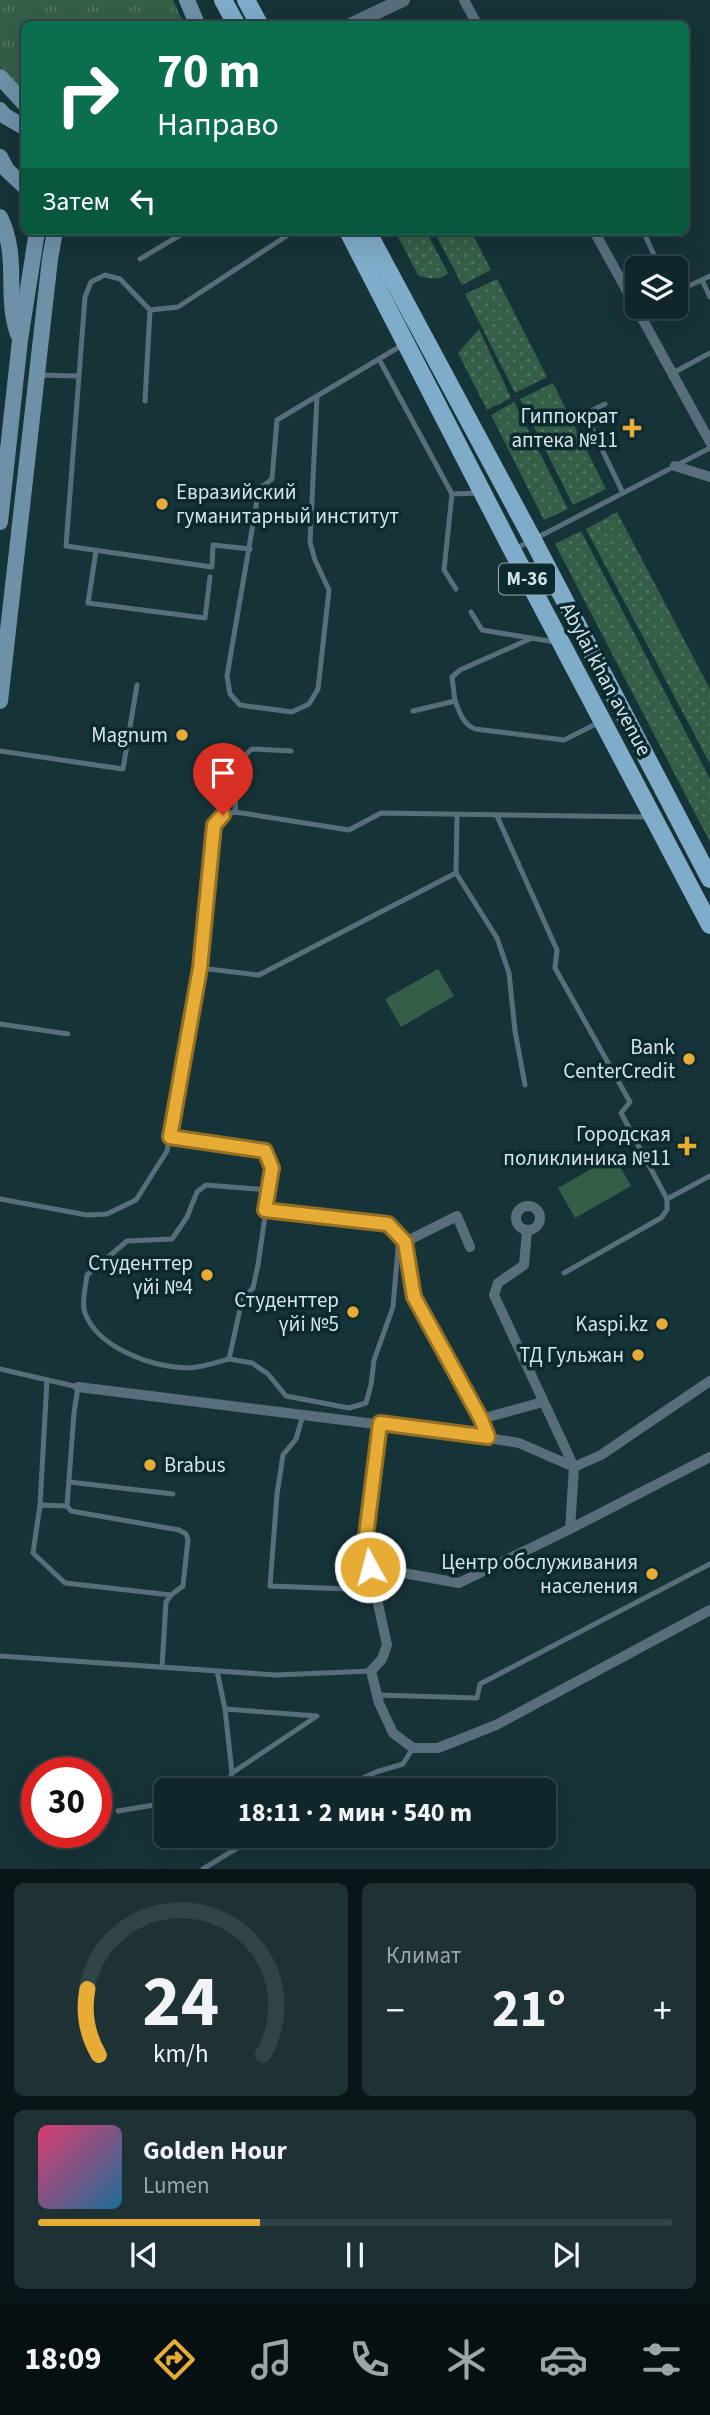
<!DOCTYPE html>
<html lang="ru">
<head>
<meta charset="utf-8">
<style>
  body { margin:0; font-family:"Source Sans 3",sans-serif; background:#1e3236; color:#f1f3f6; height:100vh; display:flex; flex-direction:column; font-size:26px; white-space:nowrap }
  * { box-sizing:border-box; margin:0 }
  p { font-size:23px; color:#9ca5a8 }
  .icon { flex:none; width:38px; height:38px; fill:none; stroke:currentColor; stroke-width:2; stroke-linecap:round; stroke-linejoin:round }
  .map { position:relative; height:1869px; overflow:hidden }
  .details { display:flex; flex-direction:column; gap:14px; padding:14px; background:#091517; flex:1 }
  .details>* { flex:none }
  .hud { position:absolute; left:21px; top:21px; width:668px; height:214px; border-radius:10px; box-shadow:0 7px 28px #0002,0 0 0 2px #304347; background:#0b6e4f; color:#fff; overflow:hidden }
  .tools { position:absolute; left:625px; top:256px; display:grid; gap:14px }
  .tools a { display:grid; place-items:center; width:63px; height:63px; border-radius:10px; background:#10262a; box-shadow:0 7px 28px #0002,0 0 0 2px #304347; font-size:35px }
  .speed { position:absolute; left:21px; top:1757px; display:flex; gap:14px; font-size:35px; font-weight:700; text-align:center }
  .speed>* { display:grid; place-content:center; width:91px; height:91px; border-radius:50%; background:#10262a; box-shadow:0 7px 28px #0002,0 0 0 2px #304347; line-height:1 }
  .speed .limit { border:10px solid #d22; background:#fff; color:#111 }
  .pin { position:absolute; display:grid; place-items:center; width:60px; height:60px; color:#fff; margin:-72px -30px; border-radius:50% 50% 50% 0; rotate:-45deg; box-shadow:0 0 7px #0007 }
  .pin .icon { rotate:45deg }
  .me { position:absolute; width:77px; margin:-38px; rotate:353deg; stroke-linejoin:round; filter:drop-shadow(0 0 5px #0008) }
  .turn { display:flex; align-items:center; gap:24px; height:147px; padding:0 21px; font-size:32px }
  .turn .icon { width:91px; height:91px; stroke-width:2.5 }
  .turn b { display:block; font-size:49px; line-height:60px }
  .then { display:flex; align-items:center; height:66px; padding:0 21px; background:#0003; gap:14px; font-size:26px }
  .big { font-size:52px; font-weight:700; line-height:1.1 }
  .details .widget { flex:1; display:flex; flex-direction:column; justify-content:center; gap:10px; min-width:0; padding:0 24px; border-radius:10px; background:#1e3236 }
  .details .dial { align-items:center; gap:0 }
  .dial svg { height:182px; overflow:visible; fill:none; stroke:#304347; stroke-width:7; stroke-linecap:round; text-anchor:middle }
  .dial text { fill:#f1f3f6; stroke:none }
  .song { display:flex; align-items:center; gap:21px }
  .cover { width:84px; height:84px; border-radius:10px; background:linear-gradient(135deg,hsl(340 70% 55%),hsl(200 70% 35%)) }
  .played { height:7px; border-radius:4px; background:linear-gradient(90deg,#e7ac36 35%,#304347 35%) }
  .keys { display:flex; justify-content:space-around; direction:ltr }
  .heat { display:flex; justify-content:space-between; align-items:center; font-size:38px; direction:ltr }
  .details .tiles { flex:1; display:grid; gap:14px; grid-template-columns:1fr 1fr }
  .widget:last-child { grid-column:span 2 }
  .trip { position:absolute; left:154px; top:1778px; width:402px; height:70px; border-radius:10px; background:#10262a; box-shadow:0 7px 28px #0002,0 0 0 2px #304347; font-weight:700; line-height:70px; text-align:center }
  .tabs { display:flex; height:112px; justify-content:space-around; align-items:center; background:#060f11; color:#9ca5a8 }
  .tabs .icon { width:49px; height:49px }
  .tabs .active { color:#e7ac36 }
  .tabs b { font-size:32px; color:#f1f3f6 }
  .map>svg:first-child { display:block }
  .grass { fill:url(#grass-dots) }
  .park { fill:url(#park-tufts) }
  .garden { fill:#355e48 }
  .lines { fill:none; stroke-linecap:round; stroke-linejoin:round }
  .service { stroke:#586e7c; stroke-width:5 }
  .minor { stroke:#586e7c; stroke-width:10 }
  .tertiary { stroke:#586e7c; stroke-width:14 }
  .secondary { stroke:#6e91a8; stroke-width:16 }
  .primary { stroke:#7facc9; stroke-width:18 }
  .route-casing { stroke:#967023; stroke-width:18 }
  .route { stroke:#e7ac36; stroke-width:12 }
  .poi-dot { fill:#e7ac36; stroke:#0b292e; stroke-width:2.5 }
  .labels { text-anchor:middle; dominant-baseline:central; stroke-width:7; stroke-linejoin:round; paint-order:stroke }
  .shield { fill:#0b292e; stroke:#98adb0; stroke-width:2 }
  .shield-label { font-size:19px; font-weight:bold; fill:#d4e5e8 }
  .poi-label { font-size:21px; fill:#d4e5e8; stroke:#0b292e; text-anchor:end }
  .street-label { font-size:21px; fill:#d4e5e8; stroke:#0b292e }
</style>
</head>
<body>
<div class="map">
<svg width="710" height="1869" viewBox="0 0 710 1869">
  <defs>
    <pattern id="grass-dots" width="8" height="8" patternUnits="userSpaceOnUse" patternTransform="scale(1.75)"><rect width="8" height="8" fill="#355e48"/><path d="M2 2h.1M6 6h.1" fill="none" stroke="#517562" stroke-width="1.8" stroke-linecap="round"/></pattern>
    <pattern id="park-tufts" width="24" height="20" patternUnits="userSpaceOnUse" patternTransform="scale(1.75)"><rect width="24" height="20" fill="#355e48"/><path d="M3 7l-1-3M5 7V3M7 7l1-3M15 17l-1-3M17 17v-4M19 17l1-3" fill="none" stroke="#517562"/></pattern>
  </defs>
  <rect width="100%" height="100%" fill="#163338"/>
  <g class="grass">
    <path d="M395,231H426L448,273C440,281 428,279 418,275Z"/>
    <path d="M434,231H471L491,270L462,285Z"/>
    <path d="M497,279L547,377L515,393L465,294Z"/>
    <path d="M479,329L511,398L487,410L458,353Z"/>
    <path d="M553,383L606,489L573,505L520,399Z"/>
    <path d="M514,402L568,509L544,520L491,415Z"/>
    <path d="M617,512L710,689V764L586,529Z"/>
    <path d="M581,531L710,779V842L555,544Z"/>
  </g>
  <path class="park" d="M0,0H173L184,24H24V92L0,67Z"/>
  <g class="garden">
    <path d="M438,969L454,996L401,1027L385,999Z"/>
    <path d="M614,1156L631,1186L575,1218L558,1188Z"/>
  </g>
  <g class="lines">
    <g class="service">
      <path d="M643,231L660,268"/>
      <path d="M140,259L187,231"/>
      <path d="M702,280L710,297"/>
      <path d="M676,292L710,276"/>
      <path d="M150,310L178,307L288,235"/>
      <path d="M639,314L652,306"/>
      <path d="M379,359L452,494L478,493"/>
      <path d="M673,373L710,353"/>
      <path d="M39,375L78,376"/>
      <path d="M317,396L310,542L315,560L329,590L318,689L309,704L292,712L240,705L230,694L227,676L259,489L272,479L277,420L404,344"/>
      <path d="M145,401L150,310L120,279L105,275L91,282L85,297L66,546L212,567L213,545L250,549"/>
      <path d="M605,404L585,414L623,493"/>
      <path d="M452,494L444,570L456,589"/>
      <path d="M515,549L710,448"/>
      <path d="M96,551L88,603L205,618L210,577"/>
      <path d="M471,612L482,630L555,642"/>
      <path d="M455,701L452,677L460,670L532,638"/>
      <path d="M413,711L455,701C460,713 463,724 475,729L564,740L600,722"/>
      <path d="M0,751L123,769L137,685"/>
      <path d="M235,812C237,793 234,761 252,749L291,751"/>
      <path d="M497,816L557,950L555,968L630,1102L621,1113L667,1199L710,1176"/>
      <path d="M456,873L497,938L509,973L515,1031L525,1085"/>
      <path d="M200,968L259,975L456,873L457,815"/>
      <path d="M0,1024L68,1034"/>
      <path d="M170,1137L265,1151L272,1168L258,1265L253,1288L242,1300L229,1359C215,1363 201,1368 186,1368C152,1367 98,1348 85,1313C81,1303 86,1285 87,1275L127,1241L172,1239L187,1217L197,1192L206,1185L269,1190"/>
      <path d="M0,1199L87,1215L107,1214L136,1200L167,1151L200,968L213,825L224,815L235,812L349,830L381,813L648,817"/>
      <path d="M266,1211L388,1224L399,1237"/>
      <path d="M564,1273L661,1218L667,1210V1199"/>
      <path d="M229,1359L252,1363L268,1374L286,1396L349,1408L366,1403L371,1385L374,1360L393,1307L399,1236"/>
      <path d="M0,1369L78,1387L74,1413L67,1506L71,1511L179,1530L186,1534L188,1539L183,1586L171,1595L166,1602L162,1667"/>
      <path d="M303,1415L296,1439L283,1455L277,1494L270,1586L373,1590"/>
      <path d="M69,1482L173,1494"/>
      <path d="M40,1505L47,1380"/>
      <path d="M67,1506L40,1505L33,1553L65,1583L171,1595"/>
      <path d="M0,1656L276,1675L371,1671"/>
      <path d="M217,1671L225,1709L232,1773L228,1783L220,1790"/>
      <path d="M377,1695L477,1698L480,1684L710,1564"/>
      <path d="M225,1709L317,1716L232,1773"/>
      <path d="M337,1790L376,1772L403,1764L413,1748"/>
      <path d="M118,1811L166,1803"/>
      <path d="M203,1869L257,1836"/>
    </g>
    <g class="minor">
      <path d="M464,0L477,24"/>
      <path d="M594,231L710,442"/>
      <path d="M675,466L710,477"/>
      <circle cx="528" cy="1218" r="12"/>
      <path d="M527,1231L524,1265L498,1283L494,1295L574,1467L570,1529"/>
      <path d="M470,1247L457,1216L405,1242L414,1297L481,1419L488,1438"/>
      <path d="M78,1387L488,1438L519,1443L574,1467L601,1455L710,1381"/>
      <path d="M481,1419L543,1402"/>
      <path d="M380,1423L365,1544L387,1645L382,1659L371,1671L379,1703L393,1733L413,1748H438L496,1725L710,1610"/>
      <path d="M370,1567L459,1583L570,1529L710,1457"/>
    </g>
    <path class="tertiary" d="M352,24L403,0"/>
    <g class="secondary">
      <path d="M187,0L197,24"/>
      <path d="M0,77L24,103"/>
      <path d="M0,110L5,116L24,127"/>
      <path d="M0,157L7,170L24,186"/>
      <path d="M0,217C20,258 4,295 18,334"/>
      <path d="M0,522L20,340L37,231"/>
      <path d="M0,701L50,259L55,231"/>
    </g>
    <g class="primary">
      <path d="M223,0L236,24"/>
      <path d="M246,0L259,24"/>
      <path d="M348,231L510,546L710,925"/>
      <path d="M367,231L533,540L710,879"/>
    </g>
  </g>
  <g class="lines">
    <g class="route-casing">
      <path id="route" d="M223,815L214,825L200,968L170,1137L265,1151L272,1168L265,1210L388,1224L405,1242L414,1297L481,1419L488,1437L380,1423L365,1544L370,1567"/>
    </g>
    <use href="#route" class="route"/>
  </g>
  <g class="poi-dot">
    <path d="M628.5 417.5h7v7h7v7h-7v7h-7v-7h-7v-7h7z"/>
    <circle cx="162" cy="504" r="7"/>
    <circle cx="182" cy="735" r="7"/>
    <circle cx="689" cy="1059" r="7"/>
    <path d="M683.5 1135.5h7v7h7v7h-7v7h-7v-7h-7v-7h7z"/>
    <circle cx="207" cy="1275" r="7"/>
    <circle cx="353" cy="1312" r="7"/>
    <circle cx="662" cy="1324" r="7"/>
    <circle cx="638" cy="1355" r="7"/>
    <circle cx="150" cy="1465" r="7"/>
    <circle cx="652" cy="1574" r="7"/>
  </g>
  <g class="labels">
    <rect class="shield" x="499" y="563.5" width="56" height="31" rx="5"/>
    <g class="shield-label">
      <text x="527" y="579">M-36</text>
    </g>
    <g class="poi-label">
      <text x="618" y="416">Гиппократ<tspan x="618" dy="24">аптека №11</tspan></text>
      <text x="176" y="492" text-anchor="start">Евразийский<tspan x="176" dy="24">гуманитарный институт</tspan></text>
      <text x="168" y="735">Magnum</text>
      <text x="675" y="1047">Bank<tspan x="675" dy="24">CenterCredit</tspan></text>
      <text x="671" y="1134">Городская<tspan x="671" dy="24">поликлиника №11</tspan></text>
      <text x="193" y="1263">Студенттер<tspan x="193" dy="24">үйі №4</tspan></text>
      <text x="339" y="1300">Студенттер<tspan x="339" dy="24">үйі №5</tspan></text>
      <text x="648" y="1324">Kaspi.kz</text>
      <text x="624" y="1355">ТД Гульжан</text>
      <text x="164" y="1465" text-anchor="start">Brabus</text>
      <text x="638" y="1562">Центр обслуживания<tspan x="638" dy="24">населения</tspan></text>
    </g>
    <g class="street-label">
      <text transform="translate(606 679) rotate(62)">Abylai khan avenue</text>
    </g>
  </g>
</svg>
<div class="tools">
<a><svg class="icon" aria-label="layers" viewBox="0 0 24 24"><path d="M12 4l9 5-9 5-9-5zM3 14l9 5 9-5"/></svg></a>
</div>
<div class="speed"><div class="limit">30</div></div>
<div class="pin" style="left:223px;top:815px;background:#d93025"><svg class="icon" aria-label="arrive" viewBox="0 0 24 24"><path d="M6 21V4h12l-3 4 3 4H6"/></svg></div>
<svg class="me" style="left:370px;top:1567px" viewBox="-20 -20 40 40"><circle r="17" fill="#e7ac36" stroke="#fff" stroke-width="3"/><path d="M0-11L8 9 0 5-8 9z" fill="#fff"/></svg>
<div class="trip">18:11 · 2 мин · 540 m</div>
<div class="hud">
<div class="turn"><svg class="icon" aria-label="right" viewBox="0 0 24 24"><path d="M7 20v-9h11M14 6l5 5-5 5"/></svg><div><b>70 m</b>Направо</div></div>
<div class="then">Затем<svg class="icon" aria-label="left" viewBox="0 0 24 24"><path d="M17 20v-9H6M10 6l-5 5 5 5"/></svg></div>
</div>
</div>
<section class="details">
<div class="tiles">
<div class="widget dial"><svg viewBox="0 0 100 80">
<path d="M14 69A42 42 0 1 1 86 69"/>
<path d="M14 69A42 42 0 0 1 9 40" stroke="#e7ac36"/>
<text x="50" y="56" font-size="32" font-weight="700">24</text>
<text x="50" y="72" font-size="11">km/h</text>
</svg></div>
<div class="widget"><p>Климат</p>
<div class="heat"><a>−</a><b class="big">21°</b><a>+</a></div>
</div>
<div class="widget">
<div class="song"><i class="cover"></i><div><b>Golden Hour</b><p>Lumen</p></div></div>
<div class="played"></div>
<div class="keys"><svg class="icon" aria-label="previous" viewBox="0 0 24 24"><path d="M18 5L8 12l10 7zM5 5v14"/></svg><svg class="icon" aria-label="pause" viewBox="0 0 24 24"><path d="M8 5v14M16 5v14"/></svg><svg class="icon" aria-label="next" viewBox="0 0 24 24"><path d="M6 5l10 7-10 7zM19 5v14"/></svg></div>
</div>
</div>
</section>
<nav class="tabs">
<b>18:09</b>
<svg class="icon active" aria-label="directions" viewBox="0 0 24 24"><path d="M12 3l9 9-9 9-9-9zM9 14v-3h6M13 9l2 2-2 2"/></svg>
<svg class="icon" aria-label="music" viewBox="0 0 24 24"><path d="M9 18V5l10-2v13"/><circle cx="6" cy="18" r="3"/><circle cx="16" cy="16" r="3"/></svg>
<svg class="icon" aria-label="phone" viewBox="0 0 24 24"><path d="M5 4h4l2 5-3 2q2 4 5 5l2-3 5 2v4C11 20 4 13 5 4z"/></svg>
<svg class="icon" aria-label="climate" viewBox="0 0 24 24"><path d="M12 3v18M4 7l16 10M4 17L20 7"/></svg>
<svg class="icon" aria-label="car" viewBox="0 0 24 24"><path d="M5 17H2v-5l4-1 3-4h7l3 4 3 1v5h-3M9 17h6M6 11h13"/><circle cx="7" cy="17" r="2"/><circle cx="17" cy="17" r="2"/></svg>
<svg class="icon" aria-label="filters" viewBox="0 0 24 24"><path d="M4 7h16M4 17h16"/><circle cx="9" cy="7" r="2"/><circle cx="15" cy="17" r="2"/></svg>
</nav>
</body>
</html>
